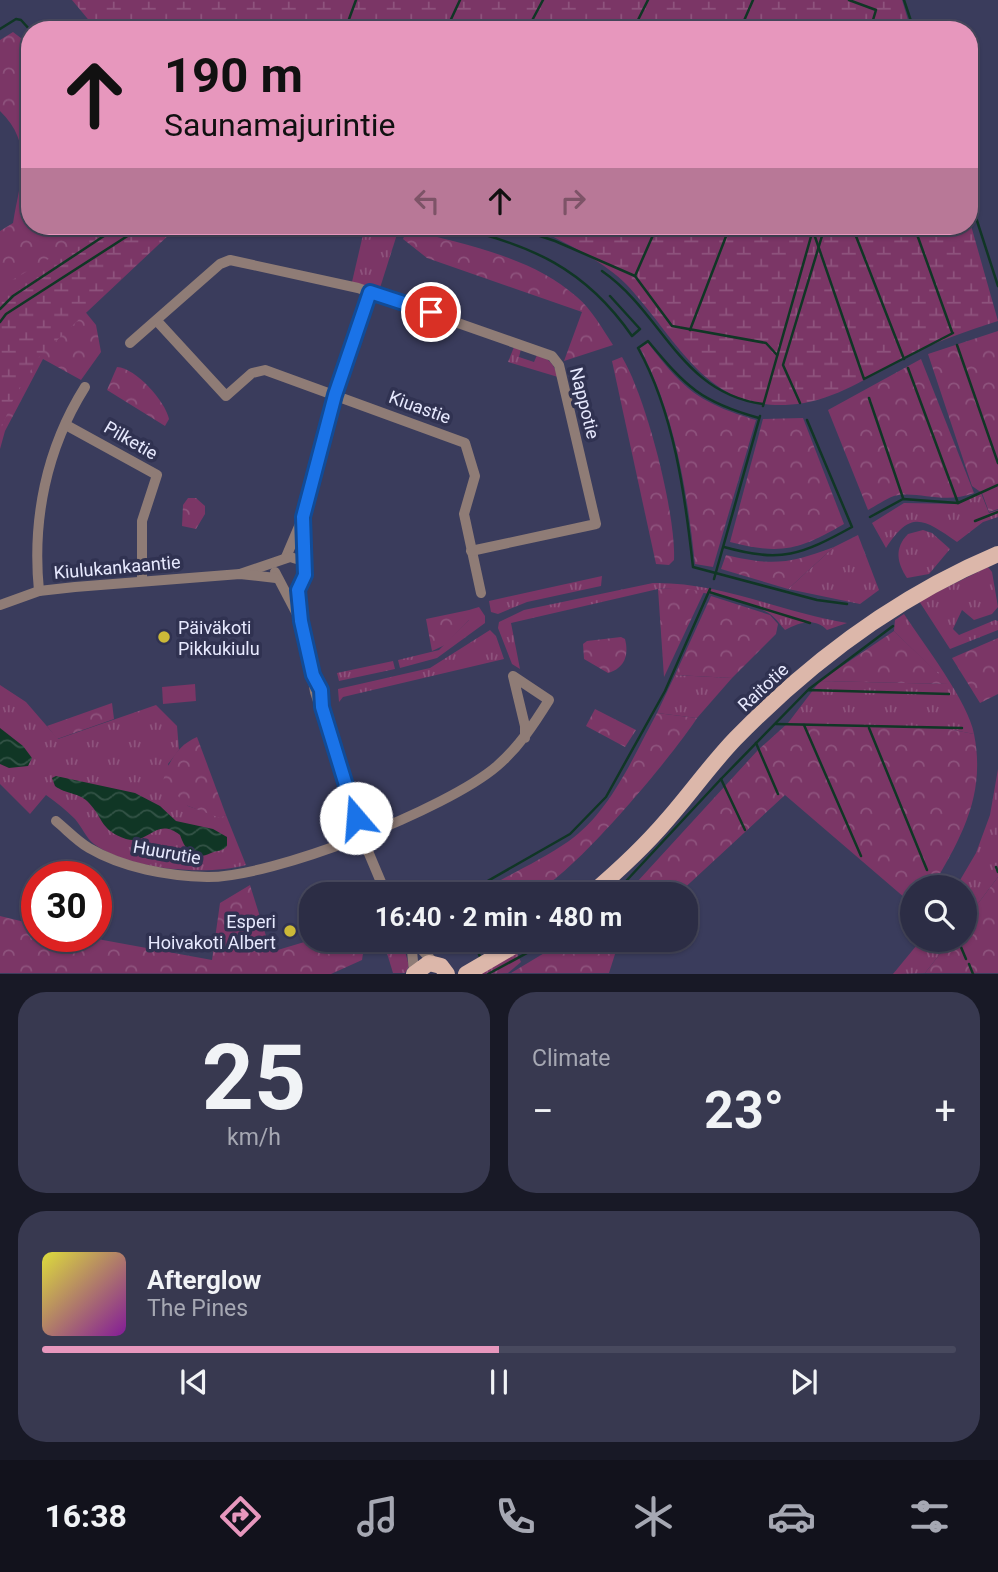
<!DOCTYPE html>
<html lang="en">
<head>
<meta charset="utf-8">
<style>
  body { margin:0; font-family:Roboto,sans-serif; background:#383950; color:#f1f3f6; height:100vh; display:flex; flex-direction:column; font-size:26px; white-space:nowrap }
  * { box-sizing:border-box; margin:0 }
  p { font-size:23px; color:#a6a8b3 }
  .icon { flex:none; width:38px; height:38px; fill:none; stroke:currentColor; stroke-width:2; stroke-linecap:round; stroke-linejoin:round }
  .map { position:relative; height:974px; overflow:hidden }
  .side { display:flex; flex-direction:column; gap:18px; padding:18px; background:#181926; flex:1 }
  .side>* { flex:none }
  .hud { position:absolute; left:21px; top:21px; width:957px; height:214px; border-radius:28px; box-shadow:0 2px 5px #0004,0 0 0 2px #48495e; background:#e797bd; color:#111; overflow:hidden }
  .controls { position:absolute; left:900px; top:875px; display:grid; gap:14px }
  .controls a { display:grid; place-items:center; width:77px; height:77px; border-radius:50%; background:#2c2d45; box-shadow:0 2px 5px #0004,0 0 0 2px #48495e; font-size:35px }
  .speed { position:absolute; left:21px; top:861px; display:flex; gap:14px; font-size:35px; font-weight:700; text-align:center }
  .speed>* { display:grid; place-content:center; width:91px; height:91px; border-radius:50%; background:#2c2d45; box-shadow:0 2px 5px #0004,0 0 0 2px #48495e; line-height:1 }
  .speed .limit { border:10px solid #d22; background:#fff; color:#111 }
  .pin { position:absolute; display:grid; place-items:center; width:60px; height:60px; color:#fff; margin:-30px; border:4px solid #fff; border-radius:50%; box-shadow:0 2px 7px #0007 }
  .me { position:absolute; width:77px; margin:-38px; rotate:342deg; stroke-linejoin:round; filter:drop-shadow(0 0 5px #0008) }
  .turn { display:flex; align-items:center; gap:24px; height:147px; padding:0 28px; font-size:32px }
  .turn .icon { width:91px; height:91px; stroke-width:2.5 }
  .turn b { display:block; font-size:49px; line-height:60px }
  .lanes { display:flex; align-items:center; height:66px; padding:0 28px; background:#0003; justify-content:center; gap:35px; direction:ltr }
  .lanes .off { opacity:.35 }
  .big { font-size:52px; font-weight:700; line-height:1.1 }
  .side .card { flex:1; display:flex; flex-direction:column; justify-content:center; gap:10px; min-width:0; padding:0 24px; border-radius:28px; background:#383950 }
  .side .dial { align-items:center; gap:0 }
  .dial b { font-size:91px; line-height:1 }
  .song { display:flex; align-items:center; gap:21px }
  .cover { width:84px; height:84px; border-radius:10px; background:linear-gradient(135deg,hsl(60 70% 55%),hsl(290 70% 35%)) }
  .played { height:7px; border-radius:4px; background:linear-gradient(90deg,#e797bd 50%,#48495e 50%) }
  .keys { display:flex; justify-content:space-around; direction:ltr }
  .heat { display:flex; justify-content:space-between; align-items:center; font-size:38px; direction:ltr }
  .side .tiles { flex:1; display:grid; gap:18px; grid-template-columns:1fr 1fr }
  .card:last-child { grid-column:span 2 }
  .trip { position:absolute; left:299px; top:882px; width:399px; height:70px; border-radius:28px; background:#2c2d45; box-shadow:0 2px 5px #0004,0 0 0 2px #48495e; font-weight:700; line-height:70px; text-align:center }
  .tabs { display:flex; height:112px; justify-content:space-around; align-items:center; background:#12121c; color:#a6a8b3 }
  .tabs .icon { width:49px; height:49px }
  .tabs .selected { color:#e797bd }
  .tabs b { font-size:32px; color:#f1f3f6 }
  .map>svg:first-child { display:block }
  .grass { fill:url(#grass-tufts) }
  .forest { fill:url(#forest-crowns) }
  .wetland { fill:url(#wetland-marsh) }
  .garden { fill:#7b3666 }
  .water { fill:url(#water-waves) }
  .lines { fill:none; stroke-linecap:round; stroke-linejoin:round }
  .stream { stroke:#103625; stroke-width:2.5 }
  .street { stroke:#8f7c76; stroke-width:10 }
  .primary { stroke:#dcb7aa; stroke-width:16 }
  .route-casing { stroke:#114b97; stroke-width:18 }
  .route { stroke:#1a73e8; stroke-width:12 }
  .poi-dot { fill:#ccb938; stroke:#303251; stroke-width:2.5 }
  .labels { text-anchor:middle; dominant-baseline:central; stroke-width:7; stroke-linejoin:round; paint-order:stroke }
  .street-label { font-size:18px; fill:#e7e9fe; stroke:#303251 }
  .poi-label { font-size:18px; fill:#e7e9fe; stroke:#303251; text-anchor:start }
</style>
</head>
<body>
<div class="map">
<svg width="998" height="974" viewBox="0 0 998 974">
  <defs>
    <pattern id="grass-tufts" width="24" height="20" patternUnits="userSpaceOnUse" patternTransform="scale(1.75)"><rect width="24" height="20" fill="#7b3666"/><path d="M3 7l-1-3M5 7V3M7 7l1-3M15 17l-1-3M17 17v-4M19 17l1-3" fill="none" stroke="#8e537d"/></pattern>
    <pattern id="forest-crowns" width="20" height="18" patternUnits="userSpaceOnUse" patternTransform="scale(1.75)"><rect width="20" height="18" fill="#7b3666"/><path d="M2 6a3 3 0 1 1 6 0M12 15a3 3 0 1 1 6 0" fill="none" stroke="#8e537d"/></pattern>
    <pattern id="wetland-marsh" width="20" height="14" patternUnits="userSpaceOnUse" patternTransform="scale(1.75)"><rect width="20" height="14" fill="#7b3666"/><path d="M1 5h8M5 5V1M11 12h8M15 12V8" fill="none" stroke="#8e537d"/></pattern>
    <pattern id="water-waves" width="16" height="10" patternUnits="userSpaceOnUse" patternTransform="scale(1.75)"><rect width="16" height="10" fill="#103625"/><path d="M0 5q4-4 8 0t8 0" fill="none" stroke="#335346"/></pattern>
  </defs>
  <rect width="100%" height="100%" fill="#3a3c5c"/>
  <g class="grass">
    <path d="M365,226L399,228L379,291L352,282Z"/>
    <path d="M514,347L521,349L519,357L534,362L537,355C550,359 554,364 558,377L508,362Z"/>
    <path d="M981,493L989,513L998,510V517L983,522L957,542C924,519 911,509 886,548L872,523L904,503L958,504Z"/>
    <path d="M923,530L932,533L950,549L929,574L907,578C897,563 894,548 908,534Z"/>
    <path d="M858,535L879,590L860,604L788,589L834,547Z"/>
    <path d="M988,567L992,572L998,607L992,614L974,620L962,610L953,629L959,635L995,620L998,621V630L950,649L919,601Z"/>
    <path d="M602,576L601,586L527,602L498,614L491,612L489,601Z"/>
    <path d="M653,583C721,582 781,612 847,623L827,630C814,617 799,623 785,630C781,626 776,618 770,614C747,599 685,587 658,589L511,623L520,669L512,664L498,628L499,622L524,610Z"/>
    <path d="M479,607L485,616V623L437,658L400,668L398,660L439,650L469,620V610Z"/>
    <path d="M904,614C923,643 969,703 974,734L948,729L788,723L820,681L948,684L894,631L895,620Z"/>
    <path d="M490,630L496,636L504,659L343,697L339,702L338,689L430,668Z"/>
    <path d="M393,661L395,669L339,681L337,673Z"/>
    <path d="M675,675L732,678L697,718L657,713Z"/>
    <path d="M0,685L26,702L58,739L156,705L177,726L179,750L168,764L188,806L220,817L226,815L246,865C206,876 129,870 94,844C86,838 82,827 75,819C66,810 56,802 46,795L30,814L0,784Z"/>
    <path d="M998,769V877L964,922V887H956L976,853L990,815Z"/>
    <path d="M383,940H402L409,966L405,973H393Z"/>
    <path d="M921,940H951L925,973L893,974Z"/>
    <path d="M516,951L521,962L508,973L477,974Z"/>
  </g>
  <g class="forest">
    <path d="M13,32L30,45V226H111L0,300V231L13,223C20,180 35,145 0,111V40Z"/>
    <path d="M132,226H172L171,230L83,309L96,325L101,352L81,380L43,359L5,431L0,449V318Z"/>
    <path d="M407,229C465,245 531,256 577,297C592,310 602,328 613,345L564,361L582,312L427,258L403,239Z"/>
    <path d="M998,331V509L989,512L982,493L972,486L928,354Z"/>
    <path d="M648,343C683,389 699,403 756,420L713,567L695,564C687,490 675,415 640,348Z"/>
    <path d="M622,357C646,397 676,513 674,560L669,565L656,564L612,361Z"/>
    <path d="M921,359L974,493C943,505 918,490 894,496C885,499 876,506 868,510L828,410Z"/>
    <path d="M117,367C136,368 165,401 169,419L165,426L107,390Z"/>
    <path d="M803,418L844,524C799,550 781,555 730,542L763,419Z"/>
    <path d="M188,498H196L205,506V514L196,529L182,526L183,505Z"/>
    <path d="M834,547L788,589L721,569L726,555C772,566 789,564 834,547Z"/>
    <path d="M682,588L704,592L664,677L658,589Z"/>
    <path d="M711,596L770,615L778,624L776,634L732,678L675,675Z"/>
    <path d="M469,610V620L445,645L432,651L426,619Z"/>
    <path d="M894,631L949,684L820,681Z"/>
    <path d="M621,637L625,639C629,655 625,668 608,673L584,659L583,644L587,641Z"/>
    <path d="M998,638V694L980,703L952,658Z"/>
    <path d="M112,703L114,719L57,739L47,726Z"/>
    <path d="M595,709L636,730L625,747L586,726Z"/>
    <path d="M657,713L697,718C675,753 566,885 530,894C515,898 492,894 476,894C506,876 540,861 569,841C611,811 633,757 657,713Z"/>
    <path d="M788,723L948,729L974,734C986,794 962,837 932,887H912V904L785,795L678,894H626L758,750Z"/>
    <path d="M197,737L226,815L220,818L188,806L163,781C168,762 178,745 197,737Z"/>
    <path d="M998,877V973H925L951,940H964V922Z"/>
    <path d="M250,885L271,952L311,940H365L362,960L331,974L0,973V916L37,925V936H81L212,960L220,903Z"/>
    <path d="M566,940H629L616,951L609,973H511Z"/>
  </g>
  <g class="wetland">
    <path d="M72,0H902L911,30H97Z"/>
    <path d="M970,222L998,321C967,331 938,341 909,355C874,373 843,396 804,403C708,419 680,341 626,284C606,263 554,235 527,226H970Z"/>
    <path d="M98,226H171L172,232L38,358L13,400L0,431V287L59,253Z"/>
  </g>
  <path class="garden" d="M195,684L196,701L163,704L162,687Z"/>
  <g class="water">
    <path d="M0,728L23,746L32,758L28,766L9,768L0,764Z"/>
    <path d="M56,776L135,793L160,806L176,821L213,829L227,837V846C222,852 218,850 211,853C195,861 186,852 180,835C155,816 149,846 126,839C100,830 104,819 89,803C81,793 65,794 55,786L52,778Z"/>
  </g>
  <g class="lines">
    <g class="stream">
      <path d="M849,0L876,10L870,30"/>
      <path d="M904,0L914,30"/>
      <path d="M0,29L16,19L21,20L30,30"/>
      <path d="M345,30L356,0"/>
      <path d="M446,30L460,0"/>
      <path d="M527,30L543,0"/>
      <path d="M633,30L648,0"/>
      <path d="M740,30L753,0"/>
      <path d="M970,199L998,286"/>
      <path d="M452,226C531,245 585,268 632,336L640,329L610,296"/>
      <path d="M510,226L555,241L635,276L672,326L766,343L777,355"/>
      <path d="M852,226L904,359"/>
      <path d="M914,226L952,332"/>
      <path d="M813,231L864,379L953,333"/>
      <path d="M602,271C664,314 680,393 763,404"/>
      <path d="M635,276L657,226"/>
      <path d="M0,309L13,296L119,226"/>
      <path d="M0,322L6,314L143,226"/>
      <path d="M690,330L730,226"/>
      <path d="M957,345L998,463"/>
      <path d="M908,368L958,503"/>
      <path d="M869,398L903,498"/>
      <path d="M800,403L783,365L825,226"/>
      <path d="M763,406L814,226"/>
      <path d="M759,418C701,402 686,387 648,341L638,348C674,413 685,494 693,567L817,600L847,604"/>
      <path d="M870,517L903,499L958,503L998,485"/>
      <path d="M975,521L998,512"/>
      <path d="M724,547C782,563 801,555 852,527L807,420"/>
      <path d="M714,579L760,416"/>
      <path d="M709,592L810,623"/>
      <path d="M809,689L893,626"/>
      <path d="M776,724L962,728"/>
      <path d="M804,725L861,856"/>
      <path d="M869,728L927,870"/>
      <path d="M756,743L778,794"/>
      <path d="M721,779L808,690L949,694"/>
      <path d="M996,867L998,872"/>
      <path d="M465,894L570,834L606,797L665,691L710,589"/>
      <path d="M614,894L721,779L745,830"/>
      <path d="M473,940L481,959"/>
      <path d="M958,940L966,959"/>
      <path d="M969,964L973,974"/>
      <path d="M488,974L551,940"/>
    </g>
    <g class="street">
      <path d="M157,321L226,396L252,373L265,370L465,443L475,476L464,514L481,593"/>
      <path d="M130,343L220,264L230,260L358,288L552,356L559,365L596,524L471,551"/>
      <path d="M66,425L157,475L142,521V581"/>
      <path d="M303,517L335,395L370,292"/>
      <path d="M286,557L303,517V564"/>
      <path d="M275,572L298,616"/>
      <path d="M240,574L290,557L300,560L304,567L305,574L298,590L315,692L362,837L386,894"/>
      <path d="M39,591C32,520 46,449 85,387"/>
      <path d="M0,605L39,591L75,587L240,574L276,578"/>
      <path d="M56,821C67,830 77,841 89,848C123,868 168,876 207,877C272,878 447,809 497,766C519,747 534,724 549,700L513,676L525,726V738"/>
      <path d="M411,940L414,972"/>
      <path d="M413,940L435,964"/>
    </g>
    <g class="primary">
      <path d="M591,894C618,871 644,847 667,820C690,794 711,764 735,739C811,661 898,596 998,554"/>
      <path d="M414,974L429,963L441,966L447,974"/>
      <path d="M466,974L524,940"/>
    </g>
  </g>
  <g class="lines">
    <g class="route-casing">
      <path id="route" d="M356,818L322,707L321,690L313,675L301,621L298,590L305,575L303,517L335,395L370,292L431,312"/>
    </g>
    <use href="#route" class="route"/>
  </g>
  <g class="poi-dot">
    <circle cx="164" cy="637" r="7"/>
    <circle cx="290" cy="931" r="7"/>
  </g>
  <g class="labels">
    <g class="street-label">
      <text transform="translate(585 403) rotate(76)">Nappotie</text>
      <text transform="translate(420 407) rotate(20)">Kiuastie</text>
      <text transform="translate(131 440) rotate(30)">Pilketie</text>
      <text transform="translate(117 567) rotate(-5)">Kiulukankaantie</text>
      <text transform="translate(763 687) rotate(-43)">Raitotie</text>
      <text transform="translate(167 852) rotate(10)">Huurutie</text>
    </g>
    <g class="poi-label">
      <text x="178" y="627">Päiväkoti<tspan x="178" dy="21">Pikkukiulu</tspan></text>
      <text x="276" y="921" text-anchor="end">Esperi<tspan x="276" dy="21">Hoivakoti Albert</tspan></text>
    </g>
  </g>
</svg>
<div class="controls">
<a><svg class="icon" aria-label="search" viewBox="0 0 24 24"><circle cx="10" cy="10" r="6"/><path d="M15 15l6 6"/></svg></a>
</div>
<div class="speed"><div class="limit">30</div></div>
<div class="pin" style="left:431px;top:312px;background:#d93025"><svg class="icon" aria-label="arrive" viewBox="0 0 24 24"><path d="M6 21V4h12l-3 4 3 4H6"/></svg></div>
<svg class="me" style="left:356px;top:818px" viewBox="-20 -20 40 40"><circle r="19" fill="#fff"/><path d="M0-13L10 11 0 6-10 11z" fill="#1a73e8"/></svg>
<div class="trip">16:40 · 2 min · 480 m</div>
<div class="hud">
<div class="turn"><svg class="icon" aria-label="ahead" viewBox="0 0 24 24"><path d="M12 20V5M6 11l6-6 6 6"/></svg><div><b>190 m</b>Saunamajurintie</div></div>
<div class="lanes"><svg class="icon off" aria-label="left" viewBox="0 0 24 24"><path d="M17 20v-9H6M10 6l-5 5 5 5"/></svg><svg class="icon" aria-label="ahead" viewBox="0 0 24 24"><path d="M12 20V5M6 11l6-6 6 6"/></svg><svg class="icon off" aria-label="right" viewBox="0 0 24 24"><path d="M7 20v-9h11M14 6l5 5-5 5"/></svg></div>
</div>
</div>
<section class="side">
<div class="tiles">
<div class="card dial"><b>25</b><p>km/h</p></div>
<div class="card"><p>Climate</p>
<div class="heat"><a>−</a><b class="big">23°</b><a>+</a></div>
</div>
<div class="card">
<div class="song"><i class="cover"></i><div><b>Afterglow</b><p>The Pines</p></div></div>
<div class="played"></div>
<div class="keys"><svg class="icon" aria-label="previous" viewBox="0 0 24 24"><path d="M18 5L8 12l10 7zM5 5v14"/></svg><svg class="icon" aria-label="pause" viewBox="0 0 24 24"><path d="M8 5v14M16 5v14"/></svg><svg class="icon" aria-label="next" viewBox="0 0 24 24"><path d="M6 5l10 7-10 7zM19 5v14"/></svg></div>
</div>
</div>
</section>
<nav class="tabs">
<b>16:38</b>
<svg class="icon selected" aria-label="directions" viewBox="0 0 24 24"><path d="M12 3l9 9-9 9-9-9zM9 14v-3h6M13 9l2 2-2 2"/></svg>
<svg class="icon" aria-label="music" viewBox="0 0 24 24"><path d="M9 18V5l10-2v13"/><circle cx="6" cy="18" r="3"/><circle cx="16" cy="16" r="3"/></svg>
<svg class="icon" aria-label="phone" viewBox="0 0 24 24"><path d="M5 4h4l2 5-3 2q2 4 5 5l2-3 5 2v4C11 20 4 13 5 4z"/></svg>
<svg class="icon" aria-label="climate" viewBox="0 0 24 24"><path d="M12 3v18M4 7l16 10M4 17L20 7"/></svg>
<svg class="icon" aria-label="car" viewBox="0 0 24 24"><path d="M5 17H2v-5l4-1 3-4h7l3 4 3 1v5h-3M9 17h6M6 11h13"/><circle cx="7" cy="17" r="2"/><circle cx="17" cy="17" r="2"/></svg>
<svg class="icon" aria-label="filters" viewBox="0 0 24 24"><path d="M4 7h16M4 17h16"/><circle cx="9" cy="7" r="2"/><circle cx="15" cy="17" r="2"/></svg>
</nav>
</body>
</html>
